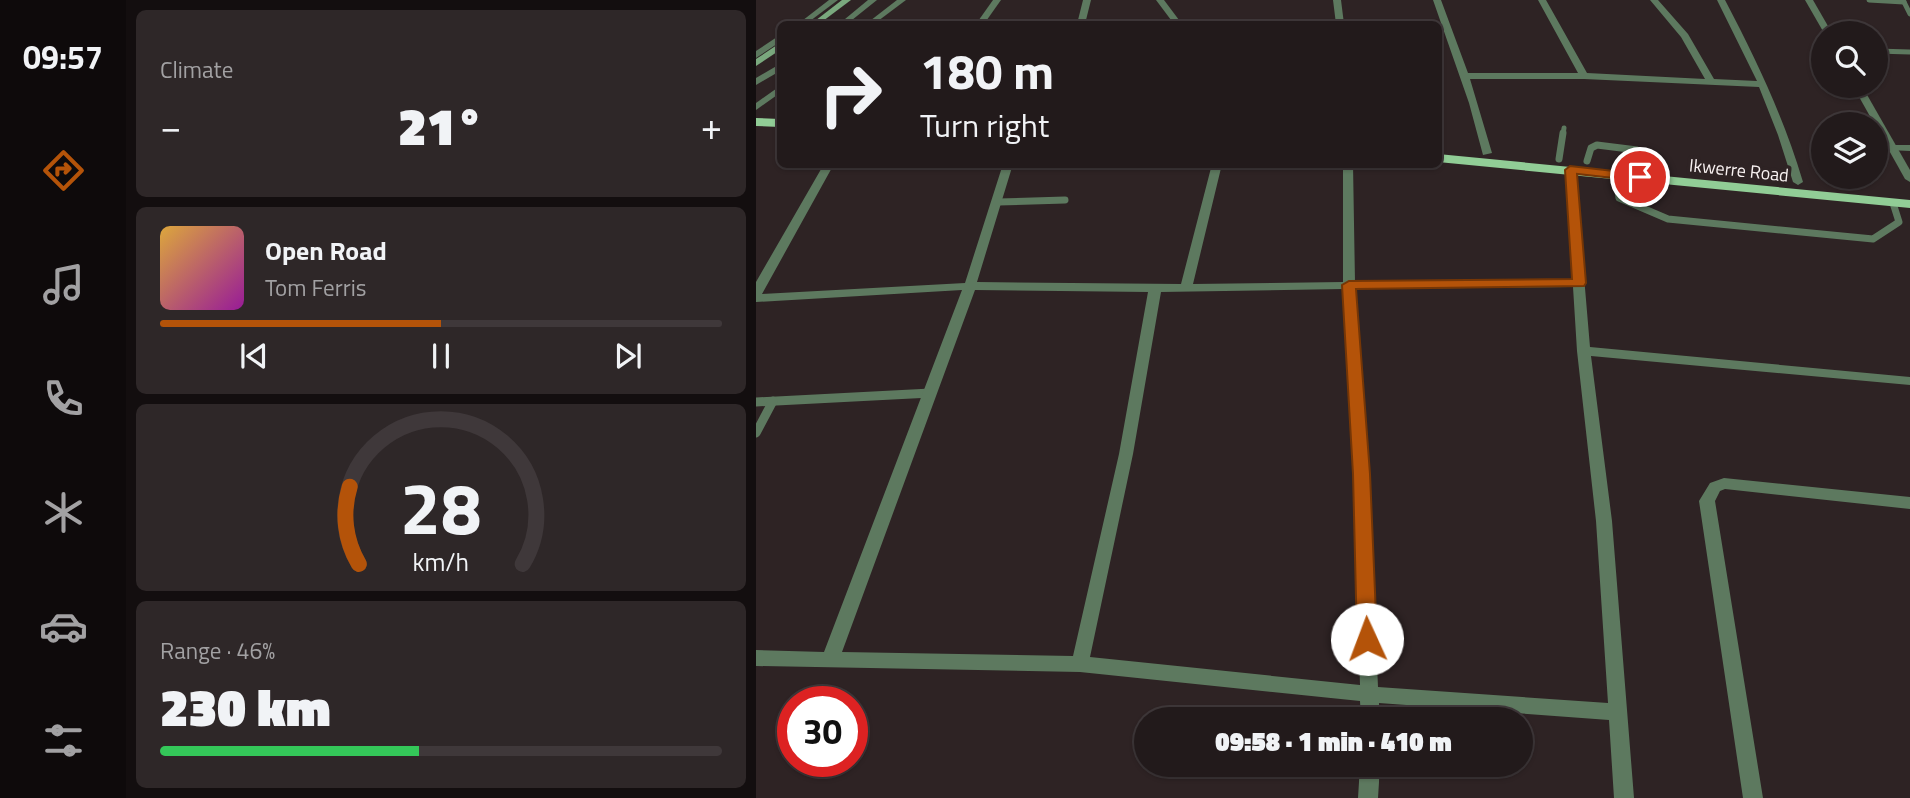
<!DOCTYPE html>
<html lang="en">
<head>
<meta charset="utf-8">
<style>
  body { margin:0; font-family:"Titillium Web",sans-serif; background:#2e2728; color:#f1f3f6; height:100vh; display:flex; flex-direction:column; font-size:26px; white-space:nowrap }
  * { box-sizing:border-box; margin:0 }
  p { font-size:23px; color:#a2a1a3 }
  .icon { flex:none; width:38px; height:38px; fill:none; stroke:currentColor; stroke-width:2; stroke-linecap:round; stroke-linejoin:round }
  .map { position:relative; flex:1; overflow:hidden }
  .drawer { display:flex; flex-direction:column; gap:10px; padding:10px; background:#130e0f; width:630px }
  .drawer>* { flex:none }
  .top-card { position:absolute; left:21px; top:21px; width:665px; height:147px; border-radius:10px; box-shadow:0 2px 5px #0004,0 0 0 2px #3f383a; background:#221a1b; color:#f1f3f6; overflow:hidden }
  .buttons { position:absolute; left:1055px; top:21px; display:grid; gap:14px }
  .buttons a { display:grid; place-items:center; width:77px; height:77px; border-radius:50%; background:#221a1b; box-shadow:0 2px 5px #0004,0 0 0 2px #3f383a; font-size:35px }
  .speed { position:absolute; left:21px; top:686px; display:flex; gap:14px; font-size:35px; font-weight:700; text-align:center }
  .speed>* { display:grid; place-content:center; width:91px; height:91px; border-radius:50%; background:#221a1b; box-shadow:0 2px 5px #0004,0 0 0 2px #3f383a; line-height:1 }
  .speed .limit { border:10px solid #d22; background:#fff; color:#111 }
  .pin { position:absolute; display:grid; place-items:center; width:60px; height:60px; color:#fff; margin:-30px; border:4px solid #fff; border-radius:50%; box-shadow:0 2px 7px #0007 }
  .me { position:absolute; width:77px; margin:-38px; rotate:358deg; stroke-linejoin:round; filter:drop-shadow(0 0 5px #0008) }
  .turn { display:flex; align-items:center; gap:24px; height:147px; padding:0 28px; font-size:32px }
  .turn .icon { width:91px; height:91px; stroke-width:2.5 }
  .turn b { display:block; font-size:49px; line-height:60px }
  .big { font-size:52px; font-weight:800; line-height:1.1 }
  .drawer .card { flex:1; display:flex; flex-direction:column; justify-content:center; gap:10px; min-width:0; padding:0 24px; border-radius:10px; background:#2e2728 }
  .drawer .dial { align-items:center; gap:0 }
  .dial svg { height:182px; overflow:visible; fill:none; stroke:#3f383a; stroke-width:7; stroke-linecap:round; text-anchor:middle }
  .dial text { fill:#f1f3f6; stroke:none }
  .song { display:flex; align-items:center; gap:21px }
  .cover { width:84px; height:84px; border-radius:10px; background:linear-gradient(135deg,hsl(40 70% 55%),hsl(300 70% 35%)) }
  .played { height:7px; border-radius:4px; background:linear-gradient(90deg,#b45309 50%,#3f383a 50%) }
  .keys { display:flex; justify-content:space-around; direction:ltr }
  .heat { display:flex; justify-content:space-between; align-items:center; font-size:38px; direction:ltr }
  .charge { height:10px; border-radius:5px; background:linear-gradient(90deg,#34c759 46%,#3f383a 0) }
  .trip { position:absolute; left:378px; top:707px; width:399px; height:70px; border-radius:35px; background:#221a1b; box-shadow:0 2px 5px #0004,0 0 0 2px #3f383a; font-weight:800; line-height:70px; text-align:center }
  main { display:flex; flex:1; min-height:0 }
  .tab-bar { display:flex; flex-direction:column; width:126px; justify-content:space-around; align-items:center; background:#0e0a0b; color:#a2a1a3 }
  .tab-bar .icon { width:49px; height:49px }
  .tab-bar .selected { color:#b45309 }
  .tab-bar b { font-size:32px; color:#f1f3f6 }
  .map>svg:first-child { display:block }
  .lines { fill:none; stroke-linecap:round; stroke-linejoin:round }
  .service-far2 { stroke:#5d795f; stroke-width:5 }
  .service-far1 { stroke:#5d795f; stroke-width:7 }
  .service { stroke:#5d795f; stroke-width:9 }
  .minor { fill:#5d795f; fill-rule:evenodd }
  .tertiary { fill:#5d795f; fill-rule:evenodd }
  .secondary { fill:#7aa97e; fill-rule:evenodd }
  .primary { fill:#91cd96; fill-rule:evenodd }
  .route { fill:#b45309; stroke:#753606; stroke-width:2 }
  .labels { text-anchor:middle; dominant-baseline:central; stroke-width:7; stroke-linejoin:round; paint-order:stroke }
  .far-street-label { font-size:18px; fill:#f8f1f1; stroke:#2e2324 }
</style>
</head>
<body>
<main>
<nav class="tab-bar">
<b>09:57</b>
<svg class="icon selected" aria-label="directions" viewBox="0 0 24 24"><path d="M12 3l9 9-9 9-9-9zM9 14v-3h6M13 9l2 2-2 2"/></svg>
<svg class="icon" aria-label="music" viewBox="0 0 24 24"><path d="M9 18V5l10-2v13"/><circle cx="6" cy="18" r="3"/><circle cx="16" cy="16" r="3"/></svg>
<svg class="icon" aria-label="phone" viewBox="0 0 24 24"><path d="M5 4h4l2 5-3 2q2 4 5 5l2-3 5 2v4C11 20 4 13 5 4z"/></svg>
<svg class="icon" aria-label="climate" viewBox="0 0 24 24"><path d="M12 3v18M4 7l16 10M4 17L20 7"/></svg>
<svg class="icon" aria-label="car" viewBox="0 0 24 24"><path d="M5 17H2v-5l4-1 3-4h7l3 4 3 1v5h-3M9 17h6M6 11h13"/><circle cx="7" cy="17" r="2"/><circle cx="17" cy="17" r="2"/></svg>
<svg class="icon" aria-label="filters" viewBox="0 0 24 24"><path d="M4 7h16M4 17h16"/><circle cx="9" cy="7" r="2"/><circle cx="15" cy="17" r="2"/></svg>
</nav>
<section class="drawer">
<div class="card"><p>Climate</p>
<div class="heat"><a>−</a><b class="big">21°</b><a>+</a></div>
</div>
<div class="card">
<div class="song"><i class="cover"></i><div><b>Open Road</b><p>Tom Ferris</p></div></div>
<div class="played"></div>
<div class="keys"><svg class="icon" aria-label="previous" viewBox="0 0 24 24"><path d="M18 5L8 12l10 7zM5 5v14"/></svg><svg class="icon" aria-label="pause" viewBox="0 0 24 24"><path d="M8 5v14M16 5v14"/></svg><svg class="icon" aria-label="next" viewBox="0 0 24 24"><path d="M6 5l10 7-10 7zM19 5v14"/></svg></div>
</div>
<div class="card dial"><svg viewBox="0 0 100 80">
<path d="M14 69A42 42 0 1 1 86 69"/>
<path d="M14 69A42 42 0 0 1 10 35" stroke="#b45309"/>
<text x="50" y="56" font-size="32" font-weight="700">28</text>
<text x="50" y="72" font-size="11">km/h</text>
</svg></div>
<div class="card"><p>Range · 46%</p><b class="big">230 km</b><div class="charge"></div></div>
</section>
<div class="map">
<svg width="1154" height="798" viewBox="0 0 1154 798">
  <rect width="100%" height="100%" fill="#2e2324"/>
  <g class="lines">
    <g class="service-far2">
      <path d="M1113,0L1148,2"/>
      <path d="M1147,0L1154,14"/>
      <path d="M1120,51L1154,52"/>
      <path d="M807,135L808,128"/>
    </g>
    <g class="service-far1">
      <path d="M803,159L807,133"/>
      <path d="M831,161L835,148L841,145L881,150"/>
      <path d="M860,174L863,198L912,219L1117,239L1143,222L1137,203"/>
      <path d="M242,202L309,200"/>
    </g>
    <g class="service">
      <path d="M0,402L175,393"/>
      <path d="M0,433L17,401"/>
    </g>
    <g class="minor">
      <path d="M141,0H150L118,24H110Z"/>
      <path d="M237,0H245L228,24H220Z"/>
      <path d="M327,0H335L329,24H321Z"/>
      <path d="M400,0H408L426,24H418Z"/>
      <path d="M577,0H585L588,24H580Z"/>
      <path d="M677,0H685L712,73H822L782,0H790L831,73L949,79L925,37L894,0H902L932,34L958,79L1001,81L961,0H969C1000,59 1028,118 1047,182L1042,185L1037,182L1022,135L1003,87L828,79H714L736,153L727,155L713,103Z"/>
      <path d="M24,86V93L0,110V103Z"/>
      <path d="M1136,145H1154V151L1132,150L1131,148Z"/>
      <path d="M68,164H78L6,294L209,283L247,164H257L221,282L425,284L456,164H466L437,284L587,282V164H597L599,282L816,279L809,170L814,167L819,170L834,347L1154,377V385L835,356L856,521L878,798H858L853,720L623,703V719H605L604,701L324,672L0,666V650L68,652L206,290L0,302V282ZM817,287L821,351L840,521L852,703L622,687L613,474L599,289ZM587,289L597,474L604,685L334,657L377,454L405,292ZM219,290L392,292L363,454L317,656L86,652Z"/>
      <path d="M968,478L1154,497V509L969,489L964,491L959,501L1007,798H987L943,501L954,483Z"/>
      <path d="M604,765H624L622,798H602Z"/>
    </g>
    <g class="tertiary">
      <path d="M73,0H82L50,24H42Z"/>
      <path d="M112,0H121L91,24H83Z"/>
      <path d="M1049,0H1057L1076,33H1068Z"/>
      <path d="M21,37H24V42L0,58V51Z"/>
      <path d="M24,64V71L0,85V78Z"/>
      <path d="M1097,86H1106L1154,170V182L1149,179Z"/>
    </g>
    <g class="secondary">
      <path d="M86,0H95L63,24H55Z"/>
      <path d="M21,45H24V50L0,66V59Z"/>
    </g>
    <g class="primary">
      <path d="M0,118L24,119V127L0,126Z"/>
      <path d="M682,154L1154,200V208L682,162Z"/>
    </g>
  </g>
  <path class="route" d="M814,166L884,174L890,177L884,181L821,174L830,283L828,286L600,289L614,474L621,639L618,645L611,647L604,645L601,639L597,474L586,285L593,281L816,279L809,170Z"/>
  <g class="labels">
    <g class="far-street-label">
      <text transform="translate(983 170) rotate(6)">Ikwerre Road</text>
    </g>
  </g>
</svg>
<div class="buttons">
<a><svg class="icon" aria-label="search" viewBox="0 0 24 24"><circle cx="10" cy="10" r="6"/><path d="M15 15l6 6"/></svg></a>
<a><svg class="icon" aria-label="layers" viewBox="0 0 24 24"><path d="M12 4l9 5-9 5-9-5zM3 14l9 5 9-5"/></svg></a>
</div>
<div class="speed"><div class="limit">30</div></div>
<div class="pin" style="left:884px;top:177px;background:#d93025"><svg class="icon" aria-label="arrive" viewBox="0 0 24 24"><path d="M6 21V4h12l-3 4 3 4H6"/></svg></div>
<svg class="me" style="left:611px;top:639px" viewBox="-20 -20 40 40"><circle r="19" fill="#fff"/><path d="M0-13L10 11 0 6-10 11z" fill="#b45309"/></svg>
<div class="trip">09:58 · 1 min · 410 m</div>
<div class="top-card">
<div class="turn"><svg class="icon" aria-label="right" viewBox="0 0 24 24"><path d="M7 20v-9h11M14 6l5 5-5 5"/></svg><div><b>180 m</b>Turn right</div></div>
</div>
</div>
</main>
</body>
</html>
